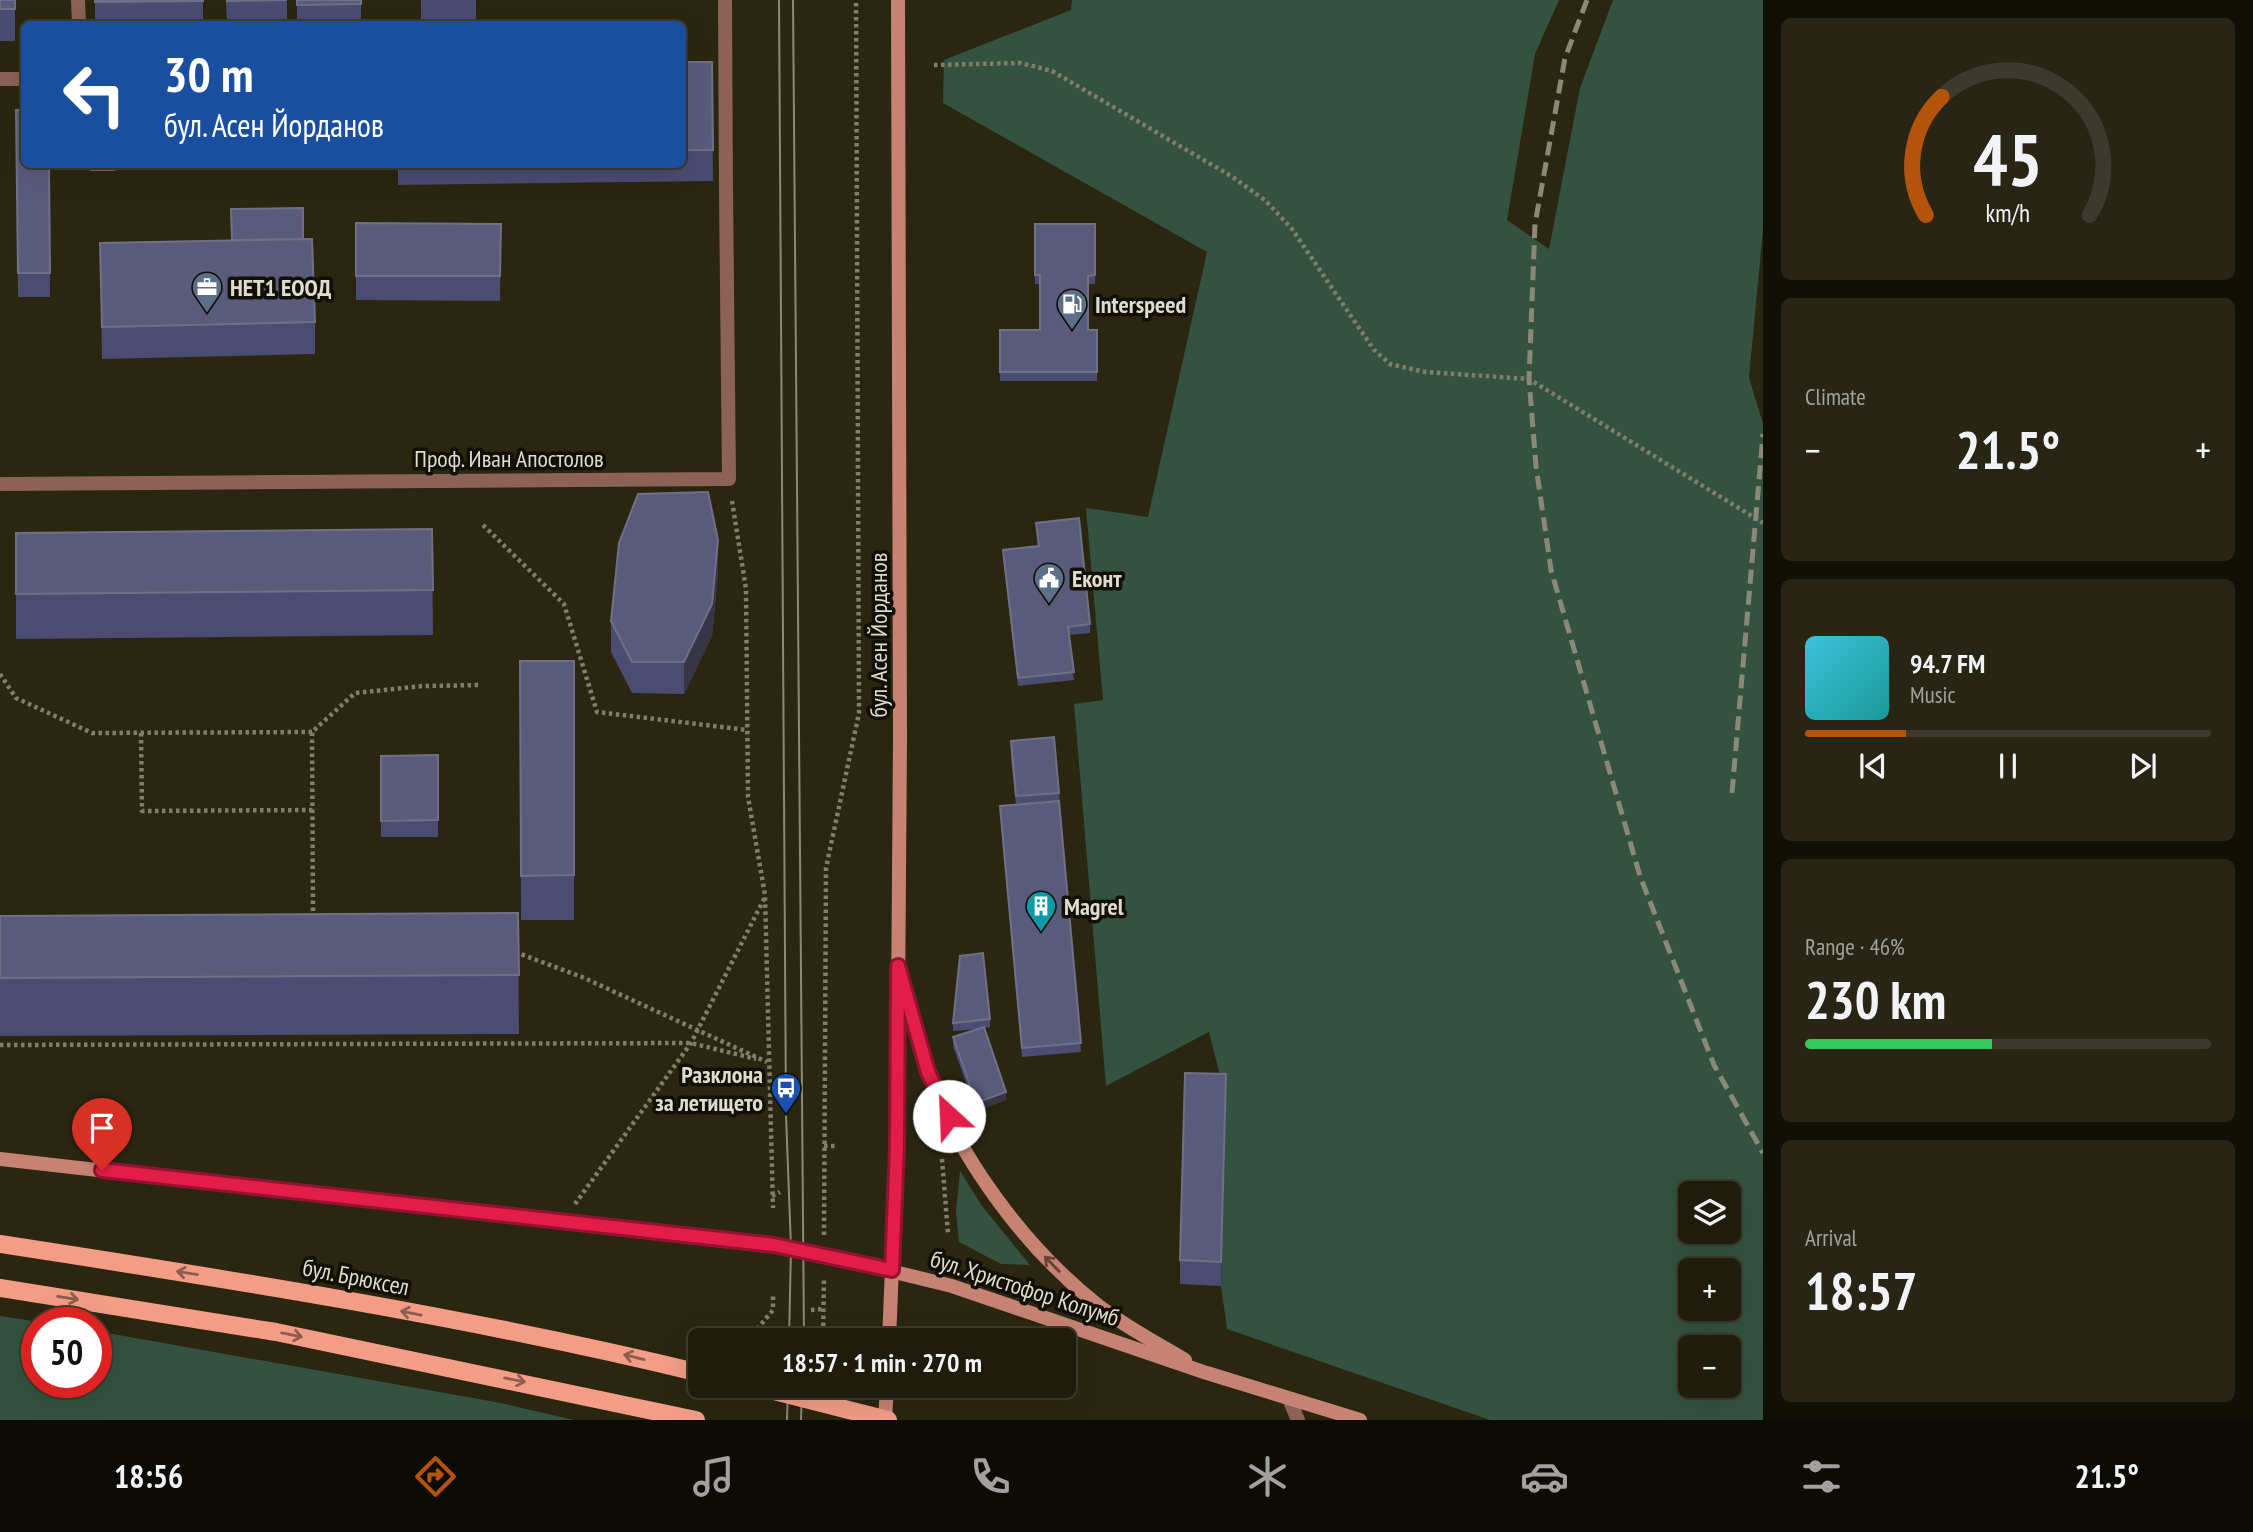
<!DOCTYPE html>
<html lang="en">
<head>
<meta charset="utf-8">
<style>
  body { margin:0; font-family:"PT Sans Narrow",sans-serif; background:#282515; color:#f1f3f6; height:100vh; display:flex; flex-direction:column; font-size:26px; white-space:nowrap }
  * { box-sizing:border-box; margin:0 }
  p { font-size:23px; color:#a2a19d }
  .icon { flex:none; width:38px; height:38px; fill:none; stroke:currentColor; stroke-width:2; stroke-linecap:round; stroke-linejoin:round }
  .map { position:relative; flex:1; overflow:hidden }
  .sheet { display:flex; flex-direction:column; gap:18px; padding:18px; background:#120f07; width:490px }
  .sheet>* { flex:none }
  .banner { position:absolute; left:21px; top:21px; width:665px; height:147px; border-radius:10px; box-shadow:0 7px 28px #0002,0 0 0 2px #3d3a2d; background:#1a4fa0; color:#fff; overflow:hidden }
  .controls { position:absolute; left:1678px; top:1181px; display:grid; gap:14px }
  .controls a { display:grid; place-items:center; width:63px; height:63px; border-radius:10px; background:#201c0c; box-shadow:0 7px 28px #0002,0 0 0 2px #3d3a2d; font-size:35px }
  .speed { position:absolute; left:21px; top:1307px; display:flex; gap:14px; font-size:35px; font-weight:700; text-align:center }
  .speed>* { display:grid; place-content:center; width:91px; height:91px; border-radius:50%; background:#201c0c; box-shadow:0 7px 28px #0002,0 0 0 2px #3d3a2d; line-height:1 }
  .speed .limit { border:10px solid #d22; background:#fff; color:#111 }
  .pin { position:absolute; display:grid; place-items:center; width:60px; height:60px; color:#fff; margin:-72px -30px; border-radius:50% 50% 50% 0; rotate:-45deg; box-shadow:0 0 7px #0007 }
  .pin .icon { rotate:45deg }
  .me { position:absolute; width:77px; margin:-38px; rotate:335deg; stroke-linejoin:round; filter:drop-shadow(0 0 5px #0008) }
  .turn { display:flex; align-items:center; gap:24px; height:147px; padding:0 28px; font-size:32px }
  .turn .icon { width:91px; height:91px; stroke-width:2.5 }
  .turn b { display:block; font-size:49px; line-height:60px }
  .big { font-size:52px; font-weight:800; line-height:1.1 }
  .sheet .tile { flex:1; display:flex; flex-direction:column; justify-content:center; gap:10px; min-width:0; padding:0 24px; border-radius:10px; background:#282515 }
  .sheet .dial { align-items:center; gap:0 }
  .dial svg { height:182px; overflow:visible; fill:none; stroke:#3d3a2d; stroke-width:7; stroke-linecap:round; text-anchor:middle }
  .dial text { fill:#f1f3f6; stroke:none }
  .song { display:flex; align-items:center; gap:21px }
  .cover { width:84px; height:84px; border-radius:10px; background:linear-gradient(135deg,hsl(190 70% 55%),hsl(180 70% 35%)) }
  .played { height:7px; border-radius:4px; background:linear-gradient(90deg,#b45309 25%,#3d3a2d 25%) }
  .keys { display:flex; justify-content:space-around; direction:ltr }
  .heat { display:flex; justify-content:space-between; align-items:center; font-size:38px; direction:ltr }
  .charge { height:10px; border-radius:5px; background:linear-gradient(90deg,#34c759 46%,#3d3a2d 0) }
  .trip { position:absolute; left:688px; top:1328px; width:388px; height:70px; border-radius:10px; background:#201c0c; box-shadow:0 7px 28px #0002,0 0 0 2px #3d3a2d; font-weight:800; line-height:70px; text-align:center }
  .menu { display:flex; height:112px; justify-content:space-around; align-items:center; background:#0d0b05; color:#a2a19d }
  .menu .icon { width:49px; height:49px }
  .menu .on { color:#b45309 }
  .menu b { font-size:32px; color:#f1f3f6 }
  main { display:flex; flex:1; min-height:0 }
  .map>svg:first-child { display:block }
  .green { fill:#345240; fill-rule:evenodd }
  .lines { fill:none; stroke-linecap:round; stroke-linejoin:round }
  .path { stroke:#817d6b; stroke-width:4.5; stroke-dasharray:3.5 3.5; stroke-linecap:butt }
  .lane { stroke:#8c6257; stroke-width:14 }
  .street { stroke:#8c6257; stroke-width:14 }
  .secondary { stroke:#c68373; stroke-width:14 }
  .primary { stroke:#f39d87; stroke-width:18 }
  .tram { stroke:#8b8877; stroke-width:2 }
  .rail { stroke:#8b8877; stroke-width:5; stroke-dasharray:14 7; stroke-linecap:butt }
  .primary-bridge { stroke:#f39d87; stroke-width:18 }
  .wall { fill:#4a4c71 }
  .shaded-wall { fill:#373646 }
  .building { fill:#5a5b7b; stroke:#6f7088; stroke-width:2 }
  .oneway { stroke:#624337 }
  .oneway2 { stroke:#8d5d4d }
  .route-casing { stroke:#92132f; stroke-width:18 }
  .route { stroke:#e11d48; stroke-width:12 }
  .labels { text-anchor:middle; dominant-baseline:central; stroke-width:7; stroke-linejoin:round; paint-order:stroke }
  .poi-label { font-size:24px; font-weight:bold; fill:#dfdccf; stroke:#110f06; text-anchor:start }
  .street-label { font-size:24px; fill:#dfdccf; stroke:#110f06 }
</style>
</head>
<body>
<main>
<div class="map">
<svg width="1763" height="1420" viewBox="0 0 1763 1420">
  <rect width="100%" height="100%" fill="#2a2610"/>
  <g class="green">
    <path d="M1072,0H1559L1535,54L1507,220L1549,249L1580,88L1613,0H1763V229L1749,378L1763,424V1420H1490L1227,1329L1221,1286L1226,1099L1209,1032L1106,1086L1074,704L1103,700L1086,508L1148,517L1207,252L943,103L944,60L1071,10ZM1690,1194H1729V1232H1690ZM1690,1270H1729V1309H1690ZM1690,1348H1729V1386H1690Z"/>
    <path d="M960,1171L982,1206L1030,1265L1001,1264L959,1242L956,1211Z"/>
    <path d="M0,1316L46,1323H37V1382H96V1331L501,1403L574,1420H0Z"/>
  </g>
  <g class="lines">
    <g class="path">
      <path d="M934,65L1021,63L1052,71L1231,176L1266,201L1292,229L1374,350L1390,364L1425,372L1529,379L1763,523"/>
      <path d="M732,501L746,589L748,797L765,895L773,1208"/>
      <path d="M483,525L564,604L597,712L747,730"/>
      <path d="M0,674L16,698L92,733L312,732"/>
      <path d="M141,733L142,811L313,810"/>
      <path d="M313,918L312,732L355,693L423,686L481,685"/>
      <path d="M515,952L582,977L767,1062"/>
      <path d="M0,1045L691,1043L756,1059"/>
      <path d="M824,1146H836"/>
      <path d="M942,1159L948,1234"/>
      <path d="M772,1196L780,1192"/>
      <path d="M575,1204L691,1043L765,897"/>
      <path d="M824,1235L826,868L859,713L856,0"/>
      <path d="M811,1310L823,1309"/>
      <path d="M748,1340L773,1310V1293"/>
      <path d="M823,1340L824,1278"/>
    </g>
    <g class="lane">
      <path d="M78,0L79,24"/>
      <path d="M725,0L726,191"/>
      <path d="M0,79H24"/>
      <path d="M92,164H113"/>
      <path d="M1289,1399L1298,1420"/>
    </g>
    <path class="street" d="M0,484L729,479L726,191"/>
    <g class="secondary">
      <path d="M903,983C911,1012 917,1043 927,1071C959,1158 1023,1245 1095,1303C1122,1325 1155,1342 1185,1360"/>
      <path d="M0,1159L804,1250L952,1286L1207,1373L1360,1420"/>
      <path d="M889,1340L897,1147L900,739L898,0"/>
      <path d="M885,1420L887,1386"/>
    </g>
    <path class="primary" d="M0,1244C234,1280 469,1317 700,1373"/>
    <g class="tram">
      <path d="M779,0L786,1115L791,1248L789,1340"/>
      <path d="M793,0L804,1340"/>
      <path d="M787,1420L788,1386"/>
      <path d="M801,1420L802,1386"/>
    </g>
    <g class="rail">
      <path d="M1587,0L1565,58L1535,224L1529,379L1536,466L1551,570L1640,876L1714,1065L1763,1153"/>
      <path d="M1732,793L1763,434"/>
    </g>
    <g class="primary-bridge">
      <path d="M0,1288L276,1332L696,1420"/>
      <path d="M754,1386L888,1420"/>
    </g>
  </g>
  <g class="wall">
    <rect x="0" y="0" width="15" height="41"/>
    <rect x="95" y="0" width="108" height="24"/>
    <path d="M226,0H287V24H227Z"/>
    <rect x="297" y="0" width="64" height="24"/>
    <rect x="421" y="0" width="55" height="22"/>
    <path d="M682,62H712L713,181L398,185V164H682Z"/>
    <path d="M16,110L49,164L50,297H18Z"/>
    <path d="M356,223L501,224L500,301L356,300Z"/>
    <path d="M1035,224H1095V284H1088V330H1097V381H1000V330H1040V284H1035Z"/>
    <path d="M303,239L315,322V354L102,359L100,243Z"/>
    <path d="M1036,523L1090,624V633L1069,635L1074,680L1018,686L1003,558V550L1038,546Z"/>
    <path d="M432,529L433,635L16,639V533Z"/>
    <path d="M718,572L712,636L684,694L632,693L611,652V621Z"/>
    <path d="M520,661H574V920H521Z"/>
    <path d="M1011,741L1059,793L1081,1052L1022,1057L1000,814V806L1016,805L1011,757Z"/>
    <path d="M438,755V837H381V756Z"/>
    <path d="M518,913L519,1034L0,1036V916Z"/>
    <path d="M990,1019V1027L984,1028L1006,1100L976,1111L953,1046V1037L979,1029L953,1031V1023Z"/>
    <path d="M1226,1099L1221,1286L1180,1284V1260Z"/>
  </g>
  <g class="shaded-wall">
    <path d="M718,540V572L712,636L684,694V662Z"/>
    <path d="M1226,1074V1099L1221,1286V1262Z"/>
    <path d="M1006,1092V1100L976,1111V1103Z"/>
  </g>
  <g class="building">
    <rect x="0" y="0" width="15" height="9"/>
    <path d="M95,0H203V1L95,2Z"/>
    <path d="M227,0H287L227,1Z"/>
    <path d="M297,0H361V4L297,5Z"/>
    <path d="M682,62H712L713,150H682Z"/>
    <path d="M16,110H24V164H49L50,273H18Z"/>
    <path d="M303,208V239L232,240L231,209Z"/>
    <path d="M356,223L501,224L500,276H356Z"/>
    <path d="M1035,224H1095V275L1088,276V330H1097V372H1000V330H1040V275H1035Z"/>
    <path d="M312,239L315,322L102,327L100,243Z"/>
    <path d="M708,492L718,540L712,604L684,662H632L611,621L619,543L638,494Z"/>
    <path d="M1079,518L1090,624L1068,627L1074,672L1018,678L1003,550L1039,546L1036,523Z"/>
    <path d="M432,529L433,590L16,594V533Z"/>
    <path d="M520,661H574V875L521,876Z"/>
    <path d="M1054,737L1059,793L1016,796L1011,741Z"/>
    <path d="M438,755V820L381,821V756Z"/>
    <path d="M1059,801L1081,1043L1022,1048L1000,806Z"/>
    <path d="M518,913L519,975L0,978V916Z"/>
    <path d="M983,953L990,1019L953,1023L960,956Z"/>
    <path d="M984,1027L1006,1092L976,1103L953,1037Z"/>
    <path d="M1185,1073L1226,1074L1221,1262L1180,1260Z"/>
  </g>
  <defs><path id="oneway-shaft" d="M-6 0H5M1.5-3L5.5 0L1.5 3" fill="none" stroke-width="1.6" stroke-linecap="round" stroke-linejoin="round" transform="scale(1.75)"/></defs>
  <use class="oneway" href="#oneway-shaft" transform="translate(1052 1264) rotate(-134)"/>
  <g class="oneway2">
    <use href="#oneway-shaft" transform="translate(187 1273) rotate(-171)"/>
    <use href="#oneway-shaft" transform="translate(68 1298) rotate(9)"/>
    <use href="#oneway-shaft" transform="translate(411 1313) rotate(-169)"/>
    <use href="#oneway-shaft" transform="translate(292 1335) rotate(11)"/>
    <use href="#oneway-shaft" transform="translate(634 1357) rotate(-166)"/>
    <use href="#oneway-shaft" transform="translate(515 1380) rotate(11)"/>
  </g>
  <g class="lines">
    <g class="route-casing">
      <path id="route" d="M102,1170L774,1245L892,1270L897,1147L898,966L928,1072L949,1116"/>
    </g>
    <use href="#route" class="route"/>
  </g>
  <defs>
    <g id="office-pin" transform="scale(1.575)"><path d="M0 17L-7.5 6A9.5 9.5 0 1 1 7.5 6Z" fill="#5c6f8a" stroke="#110f06"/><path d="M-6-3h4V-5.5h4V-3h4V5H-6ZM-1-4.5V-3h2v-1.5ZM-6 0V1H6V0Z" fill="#fff"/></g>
    <g id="fuel-pin" transform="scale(1.575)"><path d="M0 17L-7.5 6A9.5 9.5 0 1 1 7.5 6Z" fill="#5c6f8a" stroke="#110f06"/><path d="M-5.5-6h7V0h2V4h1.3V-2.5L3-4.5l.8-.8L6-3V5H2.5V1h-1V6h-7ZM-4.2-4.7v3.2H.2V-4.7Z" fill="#fff"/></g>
    <g id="civic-pin" transform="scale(1.575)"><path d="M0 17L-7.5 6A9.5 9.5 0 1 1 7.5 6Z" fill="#5c6f8a" stroke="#110f06"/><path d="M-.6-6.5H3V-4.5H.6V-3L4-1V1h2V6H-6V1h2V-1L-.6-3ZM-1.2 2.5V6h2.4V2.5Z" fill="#fff"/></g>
    <g id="building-pin" transform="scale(1.575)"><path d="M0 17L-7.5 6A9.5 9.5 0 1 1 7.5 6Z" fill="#0f9aa8" stroke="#110f06"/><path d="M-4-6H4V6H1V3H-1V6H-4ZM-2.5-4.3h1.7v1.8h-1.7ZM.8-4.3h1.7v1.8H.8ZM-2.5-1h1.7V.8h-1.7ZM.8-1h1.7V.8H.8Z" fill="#fff"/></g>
    <g id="bus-pin" transform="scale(1.575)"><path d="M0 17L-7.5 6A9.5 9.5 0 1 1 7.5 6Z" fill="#1a4fb4" stroke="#110f06"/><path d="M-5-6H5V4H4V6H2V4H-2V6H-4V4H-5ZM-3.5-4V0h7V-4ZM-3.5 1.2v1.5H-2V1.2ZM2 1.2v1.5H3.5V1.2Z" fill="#fff"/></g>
  </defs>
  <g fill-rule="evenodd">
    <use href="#office-pin" x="207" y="287"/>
    <use href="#fuel-pin" x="1072" y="304"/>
    <use href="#civic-pin" x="1049" y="578"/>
    <use href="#building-pin" x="1041" y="906"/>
    <use href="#bus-pin" x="786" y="1088"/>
  </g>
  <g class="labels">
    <g class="poi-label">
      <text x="230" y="287">НЕТ1 ЕООД</text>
      <text x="1095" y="304">Interspeed</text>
      <text x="1072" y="578">Еконт</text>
      <text x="1064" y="906">Magrel</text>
      <text x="763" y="1074" text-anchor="end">Разклона<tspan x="763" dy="28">за летището</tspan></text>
    </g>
    <g class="street-label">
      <text x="509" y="458">Проф. Иван Апостолов</text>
      <text transform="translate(878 635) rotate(-90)">бул. Асен Йорданов</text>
      <text transform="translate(356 1277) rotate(11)">бул. Брюксел</text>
      <text transform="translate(1025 1288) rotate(18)">бул. Христофор Колумб</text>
    </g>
  </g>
</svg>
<div class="controls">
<a><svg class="icon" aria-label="layers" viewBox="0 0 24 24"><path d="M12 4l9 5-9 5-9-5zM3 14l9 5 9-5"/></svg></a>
<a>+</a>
<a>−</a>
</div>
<div class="speed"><div class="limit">50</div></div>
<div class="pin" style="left:102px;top:1170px;background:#d93025"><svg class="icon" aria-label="arrive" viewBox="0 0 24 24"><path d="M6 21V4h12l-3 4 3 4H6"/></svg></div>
<svg class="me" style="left:949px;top:1116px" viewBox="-20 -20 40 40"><circle r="19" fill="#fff"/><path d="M0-13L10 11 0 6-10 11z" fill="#e11d48"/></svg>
<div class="trip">18:57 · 1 min · 270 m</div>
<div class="banner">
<div class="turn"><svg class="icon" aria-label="left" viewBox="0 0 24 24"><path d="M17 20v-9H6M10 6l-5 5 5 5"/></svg><div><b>30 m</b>бул. Асен Йорданов</div></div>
</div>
</div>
<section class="sheet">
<div class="tile dial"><svg viewBox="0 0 100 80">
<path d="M14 69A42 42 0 1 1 86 69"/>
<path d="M14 69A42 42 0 0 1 21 17" stroke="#b45309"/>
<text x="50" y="56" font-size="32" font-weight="700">45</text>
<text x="50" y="72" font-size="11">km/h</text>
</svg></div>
<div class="tile"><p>Climate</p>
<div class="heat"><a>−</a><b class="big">21.5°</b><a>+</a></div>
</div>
<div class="tile">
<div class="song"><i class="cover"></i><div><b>94.7 FM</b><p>Music</p></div></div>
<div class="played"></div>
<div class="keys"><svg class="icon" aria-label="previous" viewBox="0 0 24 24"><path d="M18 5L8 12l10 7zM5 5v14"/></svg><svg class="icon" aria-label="pause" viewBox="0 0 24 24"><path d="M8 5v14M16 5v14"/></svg><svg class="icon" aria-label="next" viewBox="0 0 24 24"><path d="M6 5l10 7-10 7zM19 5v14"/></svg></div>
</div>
<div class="tile"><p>Range · 46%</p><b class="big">230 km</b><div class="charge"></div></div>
<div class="tile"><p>Arrival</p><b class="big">18:57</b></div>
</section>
</main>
<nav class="menu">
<b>18:56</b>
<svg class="icon on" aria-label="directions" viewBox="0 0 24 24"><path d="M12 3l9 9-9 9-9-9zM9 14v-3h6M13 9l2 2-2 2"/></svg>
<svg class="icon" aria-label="music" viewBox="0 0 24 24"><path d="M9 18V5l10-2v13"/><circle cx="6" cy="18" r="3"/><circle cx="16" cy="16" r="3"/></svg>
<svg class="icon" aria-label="phone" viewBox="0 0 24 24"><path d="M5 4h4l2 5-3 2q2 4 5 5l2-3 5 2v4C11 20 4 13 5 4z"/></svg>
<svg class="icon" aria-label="climate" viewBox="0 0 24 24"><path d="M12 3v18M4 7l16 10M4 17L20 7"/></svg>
<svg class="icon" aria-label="car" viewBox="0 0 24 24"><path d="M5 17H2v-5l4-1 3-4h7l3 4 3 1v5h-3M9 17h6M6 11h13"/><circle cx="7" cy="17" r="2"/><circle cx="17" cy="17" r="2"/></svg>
<svg class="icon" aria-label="filters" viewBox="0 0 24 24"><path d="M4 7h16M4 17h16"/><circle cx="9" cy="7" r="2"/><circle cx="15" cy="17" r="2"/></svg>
<b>21.5°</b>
</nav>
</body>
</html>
